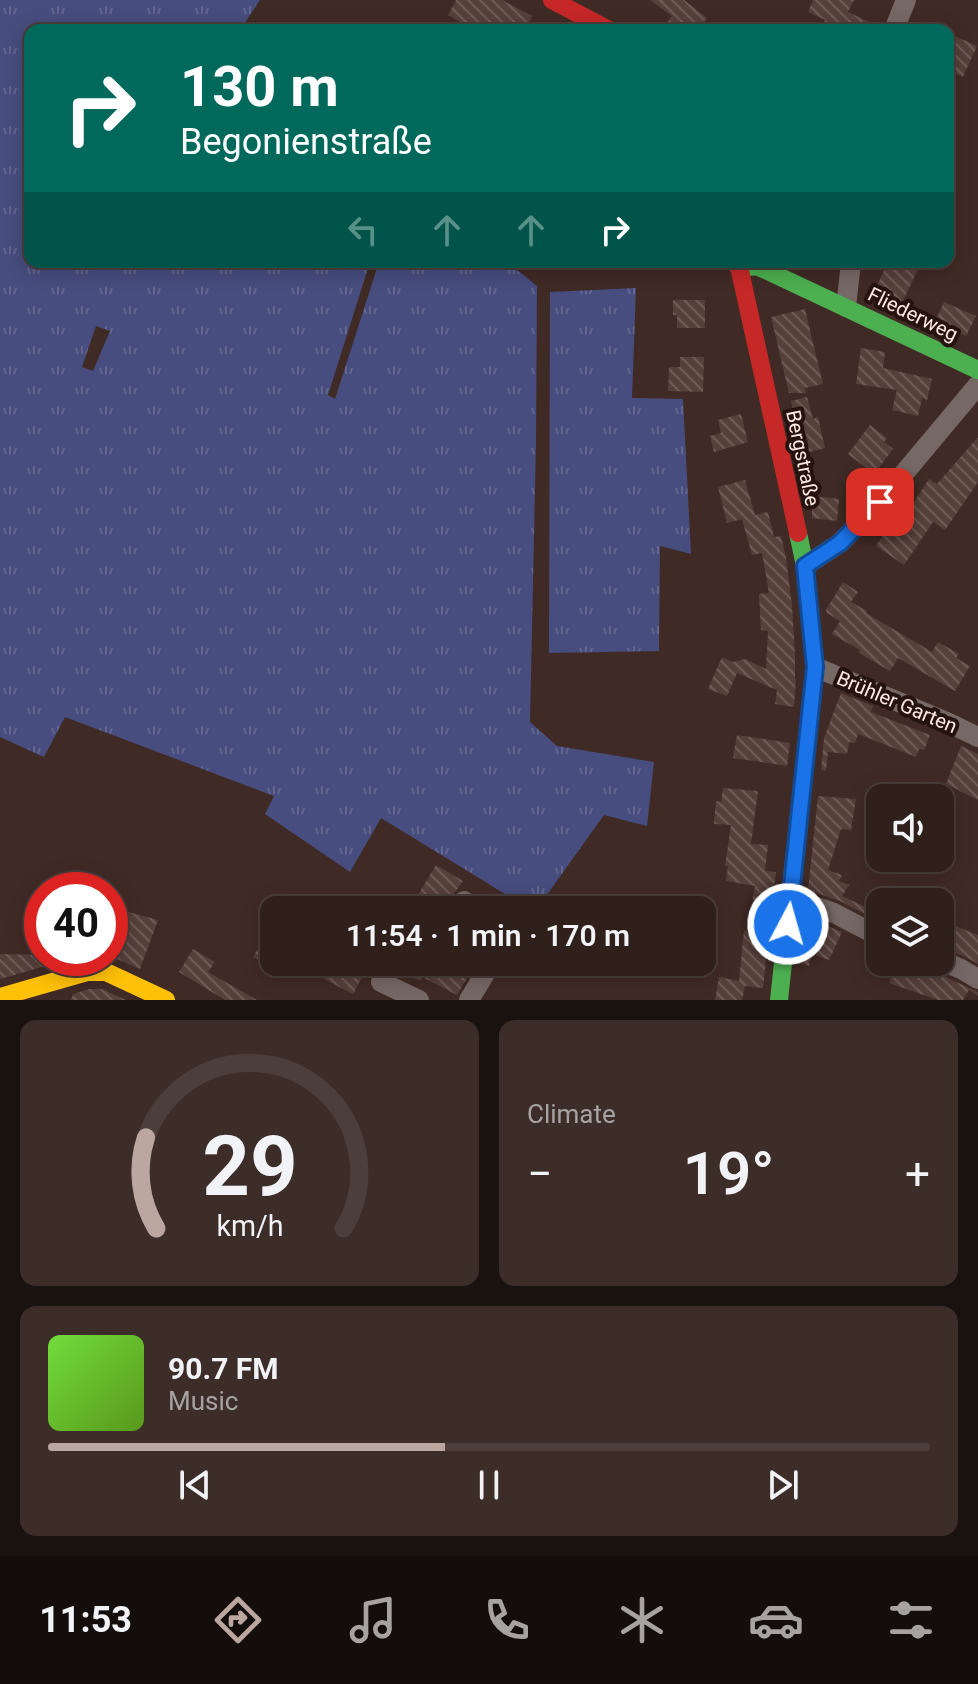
<!DOCTYPE html>
<html lang="en">
<head>
<meta charset="utf-8">
<style>
  body { margin:0; font-family:Roboto,sans-serif; background:#3c2d29; color:#f1f3f6; height:100vh; display:flex; flex-direction:column; font-size:30px; white-space:nowrap }
  * { box-sizing:border-box; margin:0 }
  p { font-size:26px; color:#a8a3a3 }
  .icon { flex:none; width:44px; height:44px; fill:none; stroke:currentColor; stroke-width:2; stroke-linecap:round; stroke-linejoin:round }
  .map { position:relative; height:1000px; overflow:hidden }
  .sheet { display:flex; flex-direction:column; gap:20px; padding:20px; background:#1a120f; flex:1 }
  .sheet>* { flex:none }
  .top-card { position:absolute; left:24px; top:24px; width:930px; height:244px; border-radius:16px; box-shadow:0 4px 20px #0003,0 0 0 2px #4b3e3b; background:#00695c; color:#fff; overflow:hidden }
  .tools { position:absolute; left:866px; top:784px; display:grid; gap:16px }
  .tools a { display:grid; place-items:center; width:88px; height:88px; border-radius:16px; background:#30201c; box-shadow:0 4px 20px #0003,0 0 0 2px #4b3e3b; font-size:40px }
  .speed { position:absolute; left:24px; top:872px; display:flex; gap:16px; font-size:40px; font-weight:700; text-align:center }
  .speed>* { display:grid; place-content:center; width:104px; height:104px; border-radius:50%; background:#30201c; box-shadow:0 4px 20px #0003,0 0 0 2px #4b3e3b; line-height:1 }
  .speed .limit { border:12px solid #d22; background:#fff; color:#111 }
  .pin { position:absolute; display:grid; place-items:center; width:68px; height:68px; color:#fff; margin:-34px; border-radius:16px; box-shadow:0 4px 12px #0006 }
  .me { position:absolute; width:88px; margin:-44px; rotate:6deg; stroke-linejoin:round; filter:drop-shadow(0 0 6px #0008) }
  .turn { display:flex; align-items:center; gap:28px; height:168px; padding:0 24px; font-size:36px }
  .turn .icon { width:104px; height:104px; stroke-width:2.5 }
  .turn b { display:block; font-size:56px; line-height:68px }
  .lanes { display:flex; align-items:center; height:76px; padding:0 24px; background:#0003; justify-content:center; gap:40px; direction:ltr }
  .lanes .off { opacity:.35 }
  .big { font-size:60px; font-weight:600; line-height:1.1 }
  .sheet .card { flex:1; display:flex; flex-direction:column; justify-content:center; gap:12px; min-width:0; padding:0 28px; border-radius:16px; background:#3c2d29 }
  .sheet .dial { align-items:center; gap:0 }
  .dial svg { height:208px; overflow:visible; fill:none; stroke:#4b3e3b; stroke-width:7; stroke-linecap:round; text-anchor:middle }
  .dial text { fill:#f1f3f6; stroke:none }
  .song { display:flex; align-items:center; gap:24px }
  .cover { width:96px; height:96px; border-radius:12px; background:linear-gradient(135deg,hsl(100 70% 55%),hsl(90 70% 35%)) }
  .played { height:8px; border-radius:4px; background:linear-gradient(90deg,#bca6a0 45%,#4b3e3b 45%) }
  .keys { display:flex; justify-content:space-around; direction:ltr }
  .heat { display:flex; justify-content:space-between; align-items:center; font-size:44px; direction:ltr }
  .sheet .tiles { flex:1; display:grid; gap:20px; grid-template-columns:1fr 1fr }
  .card:last-child { grid-column:span 2 }
  .trip { position:absolute; left:260px; top:896px; width:456px; height:80px; border-radius:16px; background:#30201c; box-shadow:0 4px 20px #0003,0 0 0 2px #4b3e3b; font-weight:600; line-height:80px; text-align:center }
  .tabs { display:flex; height:128px; justify-content:space-around; align-items:center; background:#130d0b; color:#a8a3a3 }
  .tabs .icon { width:56px; height:56px }
  .tabs .on { color:#bca6a0 }
  .tabs b { font-size:36px; color:#f1f3f6 }
  .map>svg:first-child { display:block }
  .grass { fill:url(#grass-tufts); fill-rule:evenodd }
  .building { fill:url(#building-back-hatch) }
  .lines { fill:none; stroke-linecap:round; stroke-linejoin:round }
  .street { stroke:#766865; stroke-width:20 }
  .fast { stroke:#4caf50; stroke-width:18 }
  .slow { stroke:#ffc107; stroke-width:18 }
  .jam { stroke:#c62828; stroke-width:18 }
  .route-casing { stroke:#114b97; stroke-width:20 }
  .route { stroke:#1a73e8; stroke-width:14 }
  .labels { text-anchor:middle; dominant-baseline:central; stroke-width:8; stroke-linejoin:round; paint-order:stroke }
  .street-label { font-size:20px; fill:#fee8e3; stroke:#25130f }
</style>
</head>
<body>
<div class="map">
<svg width="978" height="1000" viewBox="0 0 978 1000">
  <defs>
    <pattern id="grass-tufts" width="24" height="20" patternUnits="userSpaceOnUse" patternTransform="scale(2)"><rect width="24" height="20" fill="#474d7e"/><path d="M3 7l-1-3M5 7V3M7 7l1-3M15 17l-1-3M17 17v-4M19 17l1-3" fill="none" stroke="#636790"/></pattern>
    <pattern id="building-back-hatch" width="6" height="6" patternUnits="userSpaceOnUse" patternTransform="scale(2)"><rect width="6" height="6" fill="#56403a"/><path d="M-1 5l2 2M0 0l6 6M5-1l2 2" fill="none" stroke="#6f5c56"/></pattern>
  </defs>
  <rect width="100%" height="100%" fill="#402a25"/>
  <g class="grass">
    <path d="M0,0H260L240,30H30V262H370L328,395L335,399L379,262H507L537,286L536,443L530,722L557,746L654,762L647,826L604,815L536,910H531L381,818L350,872L265,814L274,796L65,717L44,757L0,737ZM96,326L110,331L93,371L82,367Z"/>
    <path d="M636,288L632,398L683,399L691,554L660,546L659,651L549,653L550,292Z"/>
  </g>
  <g class="building">
    <path d="M456,0H502L532,16L525,30H474L448,15Z"/>
    <path d="M650,0H684L707,18L698,30H674L666,24L672,16Z"/>
    <path d="M813,0H854L848,12L882,28L881,30H821L825,20L808,12Z"/>
    <path d="M948,33L977,46L963,77L948,70Z"/>
    <path d="M888,262H908L919,267L902,303L875,290Z"/>
    <path d="M673,300H705V328H677V315H673Z"/>
    <path d="M944,302L976,316L966,336L935,322Z"/>
    <path d="M805,309L823,384L805,388L806,393H789L771,317Z"/>
    <path d="M861,348L885,352L883,368L932,379L927,400L922,398L918,416L892,410L897,390L856,384Z"/>
    <path d="M680,357H704L703,392L668,391L669,367H680Z"/>
    <path d="M807,397L813,419L818,417L825,448L798,455L789,417L794,415L791,401Z"/>
    <path d="M741,414L748,442L714,452L710,436L721,433L718,420Z"/>
    <path d="M870,425L887,438L884,442L893,449L874,474L848,454Z"/>
    <path d="M978,437V482L945,530L933,522L904,565L876,546L896,516L902,520L929,479L937,484Z"/>
    <path d="M745,480L755,515L768,512L774,537L781,536L786,558L792,606L795,656V679H796L794,707L775,704L777,690L737,673L727,696L708,689L722,657L733,662L745,659L766,669L768,631L761,630L759,594L769,593L762,553L752,555L742,519L727,523L718,487Z"/>
    <path d="M812,496L839,499L837,521L812,518Z"/>
    <path d="M843,582L858,592L851,602L867,611L866,613L932,652L938,642L959,654L956,658L970,666L955,691L898,658L890,671L859,653L860,650L832,634L840,621L827,613L826,610Z"/>
    <path d="M841,693L873,706L871,712L930,735L924,750L919,749L916,757L858,734L855,743L849,742L847,754L828,752L826,771L821,770L824,738Z"/>
    <path d="M737,735L790,743L787,766L733,758Z"/>
    <path d="M961,746L978,754V800L946,784Z"/>
    <path d="M723,788L758,791L751,844L768,845L765,871L776,872L763,988L745,986L742,1000H715L719,977L739,981L744,930L747,931L755,886L726,881L728,866H725L731,825L714,824L716,801L721,802Z"/>
    <path d="M818,796L856,799L851,830L841,829L828,870L842,875L839,881L849,885L842,896L880,914V922L840,901L808,890Z"/>
    <path d="M436,865L463,881L452,896V904L448,910H424L413,903Z"/>
    <path d="M110,907L158,920L140,969L110,956Z"/>
    <path d="M805,917L842,932L829,960L812,954L809,966L800,963Z"/>
    <path d="M274,922V970L253,957Z"/>
    <path d="M945,922L978,935V964L966,957L940,947V933Z"/>
    <path d="M193,949L215,962L208,972L257,1000H225L179,972Z"/>
    <path d="M0,954L42,955V958H74L0,979Z"/>
    <path d="M333,962H370L353,994L324,979Z"/>
    <path d="M380,962H452L471,971L457,995L422,977L421,981Z"/>
    <path d="M897,962H917L929,967L935,972L978,992V996L969,990L963,1000H938L889,983Z"/>
    <path d="M89,989H102L126,1000H71L73,994Z"/>
  </g>
  <g class="lines">
    <g class="street">
      <path d="M894,30L906,0"/>
      <path d="M846,307L851,262"/>
      <path d="M805,566L840,543L880,502L978,385"/>
      <path d="M815,667L949,723L978,737"/>
      <path d="M791,898L834,913L880,937"/>
      <path d="M464,901L481,910"/>
      <path d="M940,960L961,969L978,979"/>
      <path d="M381,982L419,1000"/>
      <path d="M469,1000L492,962"/>
    </g>
    <g class="fast">
      <path d="M739,268L757,266L978,370"/>
      <path d="M779,1000L815,667L805,566L798,533"/>
    </g>
    <path class="slow" d="M0,997L87,972H106L166,1000"/>
    <g class="jam">
      <path d="M552,0L609,30"/>
      <path d="M738,262L798,533"/>
    </g>
  </g>
  <g class="lines">
    <g class="route-casing">
      <path id="route" d="M788,924L815,667L805,566L840,543L880,502"/>
    </g>
    <use href="#route" class="route"/>
  </g>
  <g class="labels">
    <g class="street-label">
      <text transform="translate(913 314) rotate(26)">Fliederweg</text>
      <text transform="translate(803 458) rotate(78)">Bergstraße</text>
      <text transform="translate(897 702) rotate(23)">Brühler Garten</text>
    </g>
  </g>
</svg>
<div class="tools">
<a><svg class="icon" aria-label="sound" viewBox="0 0 24 24"><path d="M4 9h4l5-4v14l-5-4H4zM17 9q2 3 0 6"/></svg></a>
<a><svg class="icon" aria-label="layers" viewBox="0 0 24 24"><path d="M12 4l9 5-9 5-9-5zM3 14l9 5 9-5"/></svg></a>
</div>
<div class="speed"><div class="limit">40</div></div>
<div class="pin" style="left:880px;top:502px;background:#d93025"><svg class="icon" aria-label="arrive" viewBox="0 0 24 24"><path d="M6 21V4h12l-3 4 3 4H6"/></svg></div>
<svg class="me" style="left:788px;top:924px" viewBox="-20 -20 40 40"><circle r="17" fill="#1a73e8" stroke="#fff" stroke-width="3"/><path d="M0-11L8 9 0 5-8 9z" fill="#fff"/></svg>
<div class="trip">11:54 · 1 min · 170 m</div>
<div class="top-card">
<div class="turn"><svg class="icon" aria-label="right" viewBox="0 0 24 24"><path d="M7 20v-9h11M14 6l5 5-5 5"/></svg><div><b>130 m</b>Begonienstraße</div></div>
<div class="lanes"><svg class="icon off" aria-label="left" viewBox="0 0 24 24"><path d="M17 20v-9H6M10 6l-5 5 5 5"/></svg><svg class="icon off" aria-label="ahead" viewBox="0 0 24 24"><path d="M12 20V5M6 11l6-6 6 6"/></svg><svg class="icon off" aria-label="ahead" viewBox="0 0 24 24"><path d="M12 20V5M6 11l6-6 6 6"/></svg><svg class="icon" aria-label="right" viewBox="0 0 24 24"><path d="M7 20v-9h11M14 6l5 5-5 5"/></svg></div>
</div>
</div>
<section class="sheet">
<div class="tiles">
<div class="card dial"><svg viewBox="0 0 100 80">
<path d="M14 69A42 42 0 1 1 86 69"/>
<path d="M14 69A42 42 0 0 1 10 34" stroke="#bca6a0"/>
<text x="50" y="56" font-size="32" font-weight="700">29</text>
<text x="50" y="72" font-size="11">km/h</text>
</svg></div>
<div class="card"><p>Climate</p>
<div class="heat"><a>−</a><b class="big">19°</b><a>+</a></div>
</div>
<div class="card">
<div class="song"><i class="cover"></i><div><b>90.7 FM</b><p>Music</p></div></div>
<div class="played"></div>
<div class="keys"><svg class="icon" aria-label="previous" viewBox="0 0 24 24"><path d="M18 5L8 12l10 7zM5 5v14"/></svg><svg class="icon" aria-label="pause" viewBox="0 0 24 24"><path d="M8 5v14M16 5v14"/></svg><svg class="icon" aria-label="next" viewBox="0 0 24 24"><path d="M6 5l10 7-10 7zM19 5v14"/></svg></div>
</div>
</div>
</section>
<nav class="tabs">
<b>11:53</b>
<svg class="icon on" aria-label="directions" viewBox="0 0 24 24"><path d="M12 3l9 9-9 9-9-9zM9 14v-3h6M13 9l2 2-2 2"/></svg>
<svg class="icon" aria-label="music" viewBox="0 0 24 24"><path d="M9 18V5l10-2v13"/><circle cx="6" cy="18" r="3"/><circle cx="16" cy="16" r="3"/></svg>
<svg class="icon" aria-label="phone" viewBox="0 0 24 24"><path d="M5 4h4l2 5-3 2q2 4 5 5l2-3 5 2v4C11 20 4 13 5 4z"/></svg>
<svg class="icon" aria-label="climate" viewBox="0 0 24 24"><path d="M12 3v18M4 7l16 10M4 17L20 7"/></svg>
<svg class="icon" aria-label="car" viewBox="0 0 24 24"><path d="M5 17H2v-5l4-1 3-4h7l3 4 3 1v5h-3M9 17h6M6 11h13"/><circle cx="7" cy="17" r="2"/><circle cx="17" cy="17" r="2"/></svg>
<svg class="icon" aria-label="filters" viewBox="0 0 24 24"><path d="M4 7h16M4 17h16"/><circle cx="9" cy="7" r="2"/><circle cx="15" cy="17" r="2"/></svg>
</nav>
</body>
</html>
